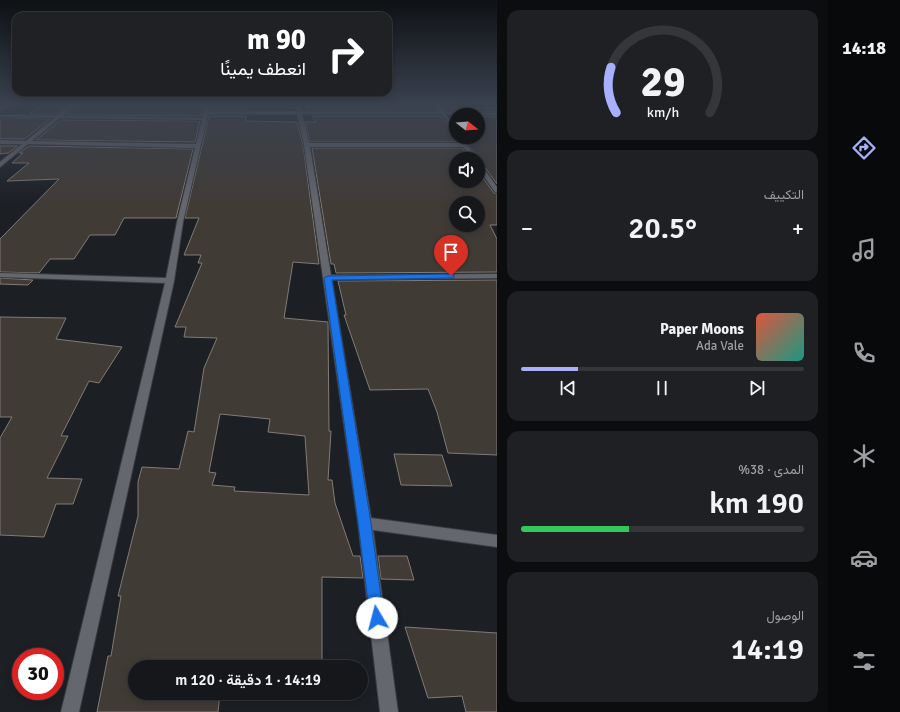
<!DOCTYPE html>
<html lang="ar">
<head>
<meta charset="utf-8">
<style>
  body { margin:0; font-family:Signika,Vazirmatn,sans-serif; background:#1e2024; color:#f1f3f6; direction:rtl; height:100vh; display:flex; flex-direction:column; font-size:15px; white-space:nowrap }
  * { box-sizing:border-box; margin:0 }
  p { font-size:13px; color:#9d9fa3 }
  .icon { flex:none; width:22px; height:22px; fill:none; stroke:currentColor; stroke-width:2; stroke-linecap:round; stroke-linejoin:round }
  .map { position:relative; flex:1; overflow:hidden; direction:ltr }
  .sheet { display:flex; flex-direction:column; gap:10px; padding:10px; background:#0c0d0f; width:331px }
  .sheet>* { flex:none }
  .banner { position:absolute; left:12px; top:12px; width:380px; height:84px; border-radius:12px; box-shadow:0 2px 10px #0003,0 0 0 1px #34363a; direction:rtl; background:#202124; color:#fff; overflow:hidden }
  .needle { width:26px; rotate:107deg }
  .tools { position:absolute; left:449px; top:108px; display:grid; gap:8px }
  .tools a { display:grid; place-items:center; width:36px; height:36px; border-radius:50%; background:#15171b; box-shadow:0 2px 10px #0003,0 0 0 1px #34363a; font-size:20px }
  .speed { position:absolute; left:12px; top:648px; display:flex; gap:8px; font-size:20px; font-weight:700; text-align:center }
  .speed>* { display:grid; place-content:center; width:52px; height:52px; border-radius:50%; background:#15171b; box-shadow:0 2px 10px #0003,0 0 0 1px #34363a; line-height:1 }
  .speed .limit { border:6px solid #d22; background:#fff; color:#111 }
  .pin { position:absolute; display:grid; place-items:center; width:34px; height:34px; color:#fff; margin:-41px -17px; border-radius:50% 50% 50% 0; rotate:-45deg; box-shadow:0 0 4px #0007 }
  .pin .icon { rotate:45deg }
  .me { position:absolute; width:44px; margin:-22px; rotate:352deg; stroke-linejoin:round; filter:drop-shadow(0 0 3px #0008) }
  .turn { display:flex; align-items:center; gap:14px; height:84px; padding:0 20px; font-size:18px }
  .turn .icon { width:52px; height:52px; stroke-width:2.5 }
  .turn b { display:block; font-size:28px; line-height:34px }
  .big { font-size:30px; font-weight:600; line-height:1.1 }
  .sheet .tile { flex:1; display:flex; flex-direction:column; justify-content:center; gap:6px; min-width:0; padding:0 14px; border-radius:12px; background:#1e2024 }
  .sheet .dial { align-items:center; gap:0 }
  .dial svg { height:104px; overflow:visible; fill:none; stroke:#34363a; stroke-width:7; stroke-linecap:round; text-anchor:middle }
  .dial text { fill:#f1f3f6; stroke:none }
  .song { display:flex; align-items:center; gap:12px }
  .cover { width:48px; height:48px; border-radius:6px; background:linear-gradient(135deg,hsl(10 70% 55%),hsl(170 70% 35%)) }
  .played { height:4px; border-radius:2px; background:linear-gradient(90deg,#a8b0fc 20%,#34363a 20%) }
  .keys { display:flex; justify-content:space-around; direction:ltr }
  .heat { display:flex; justify-content:space-between; align-items:center; font-size:22px; direction:ltr }
  .charge { height:6px; border-radius:3px; background:linear-gradient(90deg,#34c759 38%,#34363a 0) }
  .trip { position:absolute; left:128px; top:660px; width:240px; height:40px; border-radius:20px; background:#15171b; box-shadow:0 2px 10px #0003,0 0 0 1px #34363a; font-weight:600; line-height:40px; text-align:center; direction:rtl }
  main { display:flex; flex:1; min-height:0 }
  .tabs { display:flex; flex-direction:column; width:72px; justify-content:space-around; align-items:center; background:#08090b; color:#9d9fa3 }
  .tabs .icon { width:28px; height:28px }
  .tabs .current { color:#a8b0fc }
  .tabs b { font-size:18px; color:#f1f3f6 }
  .map>svg:first-child { display:block }
  .building { fill:#413b36; stroke:#827b76; fill-rule:evenodd }
  .lines { fill:none; stroke-linecap:round; stroke-linejoin:round }
  .minor-casing { stroke:#393b3f; stroke-width:2 }
  .minor { fill:#64676e; fill-rule:evenodd }
  .route { fill:#1a73e8; stroke:#114b97 }
</style>
</head>
<body>
<main>
<nav class="tabs">
<b>14:18</b>
<svg class="icon current" aria-label="directions" viewBox="0 0 24 24"><path d="M12 3l9 9-9 9-9-9zM9 14v-3h6M13 9l2 2-2 2"/></svg>
<svg class="icon" aria-label="music" viewBox="0 0 24 24"><path d="M9 18V5l10-2v13"/><circle cx="6" cy="18" r="3"/><circle cx="16" cy="16" r="3"/></svg>
<svg class="icon" aria-label="phone" viewBox="0 0 24 24"><path d="M5 4h4l2 5-3 2q2 4 5 5l2-3 5 2v4C11 20 4 13 5 4z"/></svg>
<svg class="icon" aria-label="climate" viewBox="0 0 24 24"><path d="M12 3v18M4 7l16 10M4 17L20 7"/></svg>
<svg class="icon" aria-label="car" viewBox="0 0 24 24"><path d="M5 17H2v-5l4-1 3-4h7l3 4 3 1v5h-3M9 17h6M6 11h13"/><circle cx="7" cy="17" r="2"/><circle cx="17" cy="17" r="2"/></svg>
<svg class="icon" aria-label="filters" viewBox="0 0 24 24"><path d="M4 7h16M4 17h16"/><circle cx="9" cy="7" r="2"/><circle cx="15" cy="17" r="2"/></svg>
</nav>
<section class="sheet">
<div class="tile dial"><svg viewBox="0 0 100 80">
<path d="M14 69A42 42 0 1 1 86 69"/>
<path d="M14 69A42 42 0 0 1 10 34" stroke="#a8b0fc"/>
<text x="50" y="56" font-size="32" font-weight="700">29</text>
<text x="50" y="72" font-size="11">km/h</text>
</svg></div>
<div class="tile"><p>التكييف</p>
<div class="heat"><a>−</a><b class="big">20.5°</b><a>+</a></div>
</div>
<div class="tile">
<div class="song"><i class="cover"></i><div><b>Paper Moons</b><p>Ada Vale</p></div></div>
<div class="played"></div>
<div class="keys"><svg class="icon" aria-label="previous" viewBox="0 0 24 24"><path d="M18 5L8 12l10 7zM5 5v14"/></svg><svg class="icon" aria-label="pause" viewBox="0 0 24 24"><path d="M8 5v14M16 5v14"/></svg><svg class="icon" aria-label="next" viewBox="0 0 24 24"><path d="M6 5l10 7-10 7zM19 5v14"/></svg></div>
</div>
<div class="tile"><p>المدى · 38%</p><b class="big">190 km</b><div class="charge"></div></div>
<div class="tile"><p>الوصول</p><b class="big">14:19</b></div>
</section>
<div class="map">
<svg width="497" height="712" viewBox="0 0 497 712">
  <rect width="100%" height="100%" fill="#1c1f24"/>
  <g class="building">
    <path d="M41,104H69L56,114H30Z"/>
    <path d="M77,104H204L201,116L67,115Z"/>
    <path d="M211,104H247L246,110H210Z"/>
    <path d="M323,104H418L421,107H434L436,110H308L305,105H324Z"/>
    <path d="M442,107L497,108V112L445,111Z"/>
    <path d="M209,116H246V121L297,122L303,145L319,264L293,262L284,318L328,322L329,431H331L328,480H332L335,503L353,556H360L363,578L322,577V667H135V693H220L218,712H97L108,656H111L121,596H118L138,516V482L142,467L179,469L188,431L194,432L204,368L217,338L184,337L186,327H175L202,263H198L201,255H184L199,218H185ZM220,414L270,419L268,432L305,436L309,495L234,491L235,487L212,485L216,473L209,472Z"/>
    <path d="M312,116H440L456,134V137H478V116H497V184L481,162L478,161L479,158L462,138L458,142H310L305,122H316Z"/>
    <path d="M0,118L50,119L25,139H0Z"/>
    <path d="M61,120L200,121L195,142L36,140Z"/>
    <path d="M0,146H18L8,153L0,154Z"/>
    <path d="M29,146L193,149L176,218H124L115,235H90L74,259H50L39,273L0,272V239L59,179L7,181L29,163H12L23,153H19Z"/>
    <path d="M312,148H462L470,159H456V181H478V171L494,193L497,194V225H490L497,239V272L336,273L334,264H331ZM456,203H478V225H456Z"/>
    <path d="M0,278L33,280L28,285L0,284Z"/>
    <path d="M497,280V455L448,453L437,412L428,389L370,390L344,315H346L338,281Z"/>
    <path d="M0,317L66,318L56,339L122,347L99,383L89,381L61,436H68L47,478L82,479L73,504H56L44,537L0,535V438L12,417H0Z"/>
    <path d="M394,454L442,455L452,486L401,485Z"/>
    <path d="M378,556H407L414,580L381,579Z"/>
    <path d="M405,627L497,633V712H466L462,696L428,698Z"/>
  </g>
  <g class="lines">
    <g class="minor-casing">
      <g id="minor">
        <path d="M6,104H10L0,112V109Z"/>
        <path d="M71,104H76L63,116L202,118L206,104H210L208,112L297,111L295,104H299L301,111L439,112L434,104H438L444,112L497,113V115L446,114L456,129V133L441,114H302L309,143H461L459,141L462,139L478,159H472L463,147H310L331,275L497,274V278L332,280L371,518L497,535V547L373,530L398,712H380L358,523L304,145L297,114H208L183,222L174,281L79,712H61L165,283L0,277V273L166,278L177,222L195,148L28,144L0,167V162L22,144H0V140L26,141L54,118L0,117V115H57ZM60,118L202,120L196,144L32,141Z"/>
        <path d="M478,162L480,163L497,187V193L495,192L478,168Z"/>
      </g>
    </g>
    <use href="#minor" class="minor"/>
  </g>
  <linearGradient id="sky" x2="0" y2="1"><stop stop-color="#0f1114"/><stop offset="0.51" stop-color="#3a4250"/><stop offset="1" stop-color="#3a4250" stop-opacity="0"/></linearGradient>
  <rect width="497" height="204" fill="url(#sky)"/>
  <path class="route" d="M451,274L454,275V278L332,280L371,523L384,618L382,623L377,625L372,623L370,618L358,523L324,278L328,276Z"/>
</svg>
<div class="tools">
<a><svg class="needle" viewBox="-14 -14 28 28"><path d="M0-13l5 13h-10z" fill="#e53935"/><path d="M0 13l5-13h-10z" fill="#9d9fa3"/></svg></a>
<a><svg class="icon" aria-label="sound" viewBox="0 0 24 24"><path d="M4 9h4l5-4v14l-5-4H4zM17 9q2 3 0 6"/></svg></a>
<a><svg class="icon" aria-label="search" viewBox="0 0 24 24"><circle cx="10" cy="10" r="6"/><path d="M15 15l6 6"/></svg></a>
</div>
<div class="speed"><div class="limit">30</div></div>
<div class="pin" style="left:451px;top:276px;background:#d93025"><svg class="icon" aria-label="arrive" viewBox="0 0 24 24"><path d="M6 21V4h12l-3 4 3 4H6"/></svg></div>
<svg class="me" style="left:377px;top:618px" viewBox="-20 -20 40 40"><circle r="19" fill="#fff"/><path d="M0-13L10 11 0 6-10 11z" fill="#1a73e8"/></svg>
<div class="trip">14:19 · 1 دقيقة · 120 m</div>
<div class="banner">
<div class="turn"><svg class="icon" aria-label="right" viewBox="0 0 24 24"><path d="M7 20v-9h11M14 6l5 5-5 5"/></svg><div><b>90 m</b>انعطف يمينًا</div></div>
</div>
</div>
</main>
</body>
</html>
